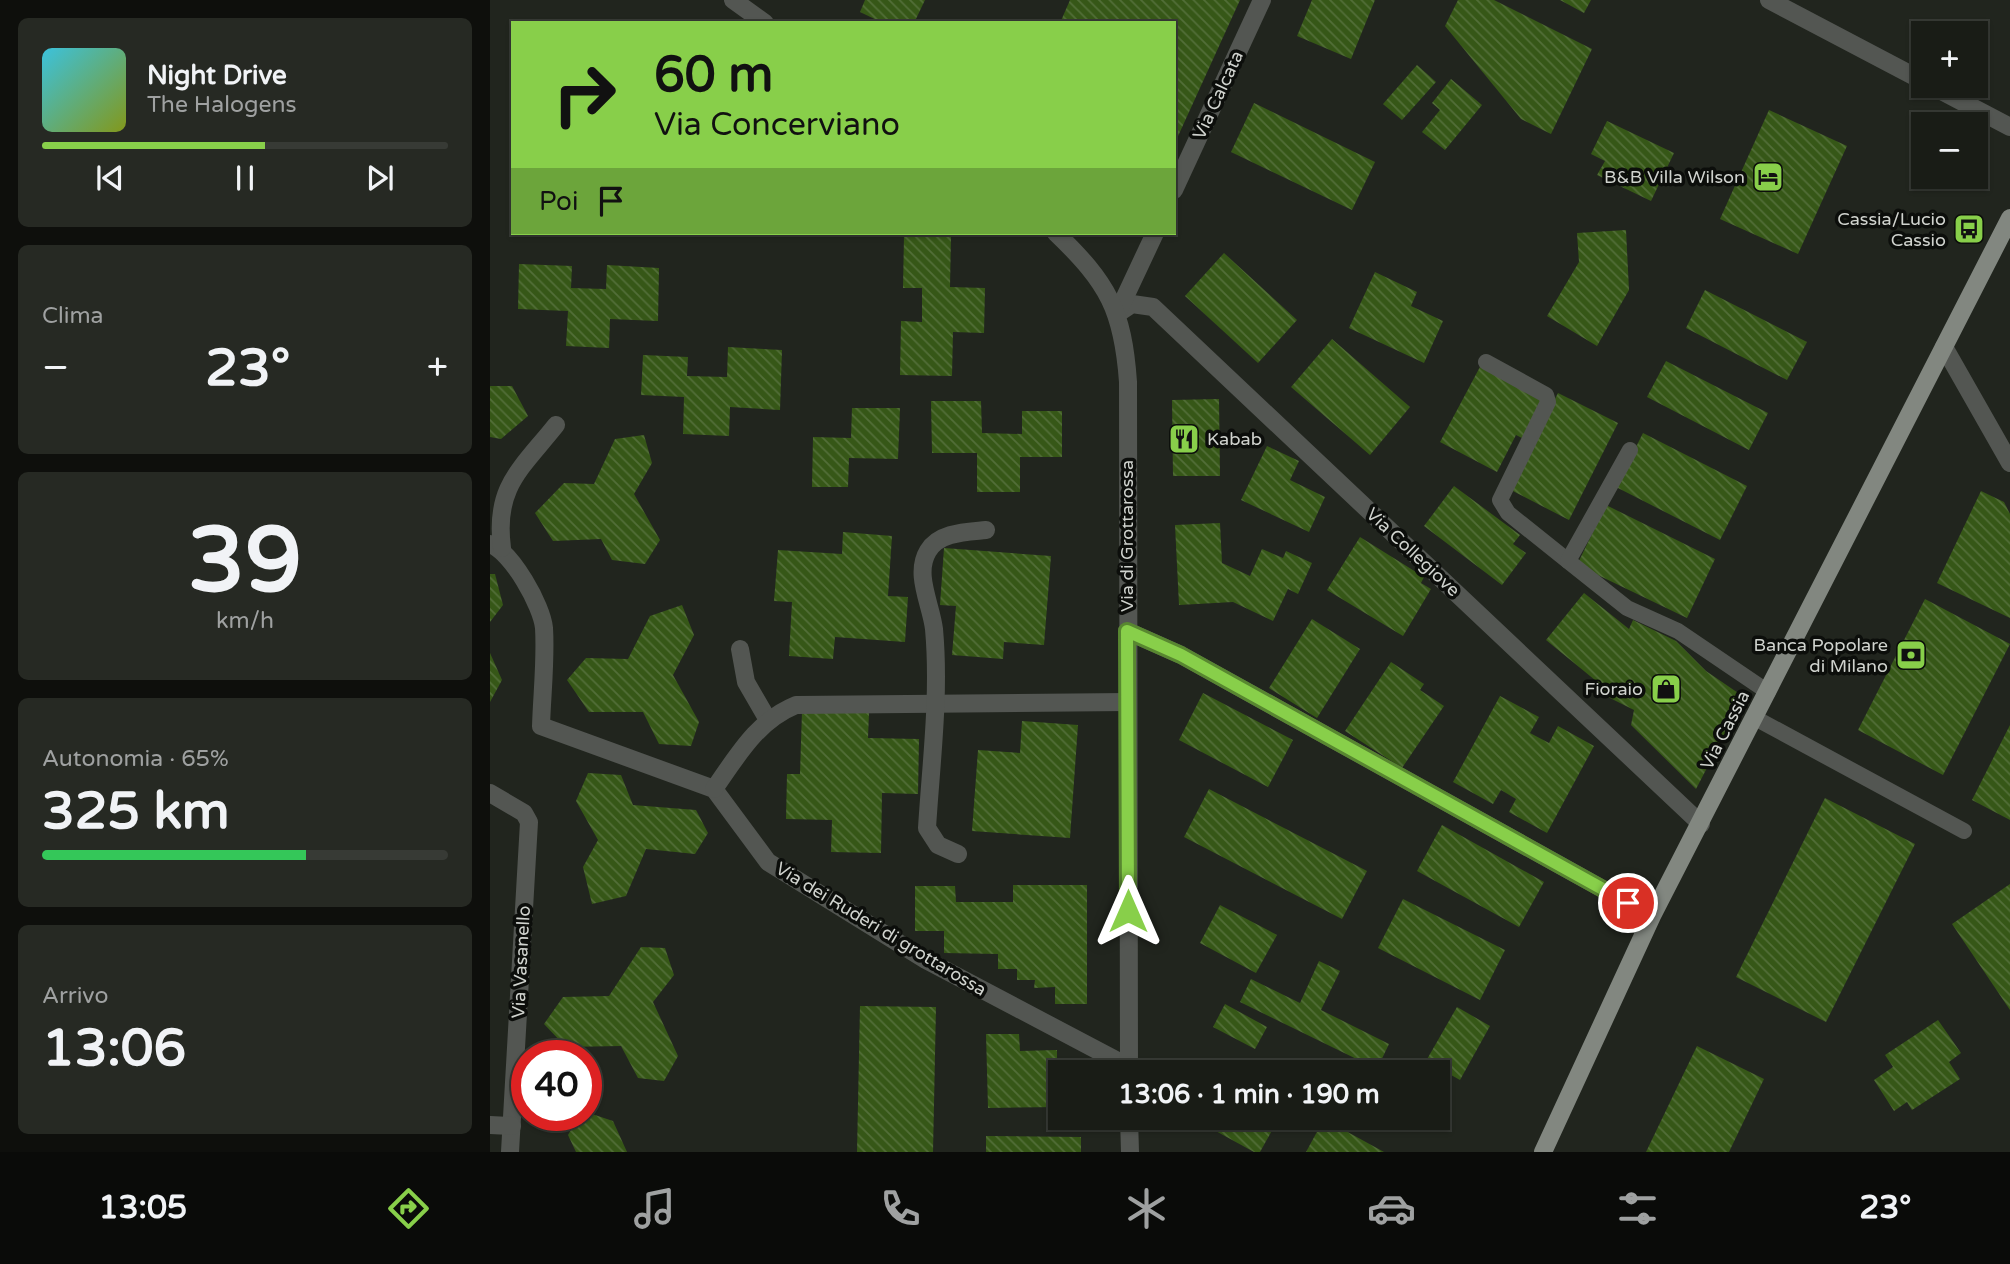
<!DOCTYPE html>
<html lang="it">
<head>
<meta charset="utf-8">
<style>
  body { margin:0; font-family:"Varela Round",sans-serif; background:#262923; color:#f1f3f6; height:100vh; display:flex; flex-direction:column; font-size:26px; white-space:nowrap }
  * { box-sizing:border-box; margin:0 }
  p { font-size:23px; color:#9fa1a1 }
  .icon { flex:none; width:38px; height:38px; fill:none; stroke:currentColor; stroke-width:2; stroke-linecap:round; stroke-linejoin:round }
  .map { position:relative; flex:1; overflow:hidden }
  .drawer { display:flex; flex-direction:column; gap:18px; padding:18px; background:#0e0f0c; width:490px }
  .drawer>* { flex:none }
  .top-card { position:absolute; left:21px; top:21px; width:665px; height:214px; border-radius:0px; box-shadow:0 2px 5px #0004,0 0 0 2px #373a35; background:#88cf4a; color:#111; overflow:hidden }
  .fabs { position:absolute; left:1421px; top:21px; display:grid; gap:14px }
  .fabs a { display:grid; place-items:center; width:77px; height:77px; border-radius:0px; background:#191c16; box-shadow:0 2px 5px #0004,0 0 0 2px #373a35; font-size:35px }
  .speed { position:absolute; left:21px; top:1040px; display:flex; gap:14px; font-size:35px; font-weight:700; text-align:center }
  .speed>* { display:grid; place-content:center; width:91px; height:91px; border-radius:50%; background:#191c16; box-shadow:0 2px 5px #0004,0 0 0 2px #373a35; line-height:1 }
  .speed .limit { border:10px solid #d22; background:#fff; color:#111 }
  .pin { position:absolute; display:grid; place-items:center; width:60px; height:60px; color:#fff; margin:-30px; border:4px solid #fff; border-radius:50%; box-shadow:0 2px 7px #0007 }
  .me { position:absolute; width:77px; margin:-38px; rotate:0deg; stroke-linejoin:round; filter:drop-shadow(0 0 5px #0008) }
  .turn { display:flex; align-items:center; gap:24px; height:147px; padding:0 28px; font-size:32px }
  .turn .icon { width:91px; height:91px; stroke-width:2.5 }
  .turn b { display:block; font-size:49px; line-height:60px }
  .then { display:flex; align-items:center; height:66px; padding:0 28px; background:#0003; gap:14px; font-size:26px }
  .big { font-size:52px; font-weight:700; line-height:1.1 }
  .drawer .tile { flex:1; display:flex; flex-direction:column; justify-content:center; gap:10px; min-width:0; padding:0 24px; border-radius:10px; background:#262923 }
  .drawer .dial { align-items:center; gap:0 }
  .dial b { font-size:91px; line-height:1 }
  .song { display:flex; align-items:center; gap:21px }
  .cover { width:84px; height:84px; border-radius:10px; background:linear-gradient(135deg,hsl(190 70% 55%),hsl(70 70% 35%)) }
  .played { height:7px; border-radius:4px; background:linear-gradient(90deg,#88cf4a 55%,#373a35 55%) }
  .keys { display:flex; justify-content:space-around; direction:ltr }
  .heat { display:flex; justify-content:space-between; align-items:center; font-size:38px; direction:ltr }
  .charge { height:10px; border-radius:5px; background:linear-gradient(90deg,#34c759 65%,#373a35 0) }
  .trip { position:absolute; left:558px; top:1060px; width:402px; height:70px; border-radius:0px; background:#191c16; box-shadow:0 2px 5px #0004,0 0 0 2px #373a35; font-weight:700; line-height:70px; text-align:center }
  .tabs { display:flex; height:112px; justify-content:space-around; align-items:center; background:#0a0b09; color:#9fa1a1 }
  .tabs .icon { width:49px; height:49px }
  .tabs .active { color:#88cf4a }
  .tabs b { font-size:32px; color:#f1f3f6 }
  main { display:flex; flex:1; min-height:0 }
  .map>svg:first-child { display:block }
  .building { fill:url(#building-back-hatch) }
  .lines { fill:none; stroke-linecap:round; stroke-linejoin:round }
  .service { stroke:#535652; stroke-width:16 }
  .minor { stroke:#535652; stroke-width:18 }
  .tertiary { stroke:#535652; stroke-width:18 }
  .primary { stroke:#828780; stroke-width:18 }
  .route-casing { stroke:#588730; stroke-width:18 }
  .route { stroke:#88cf4a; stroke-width:12 }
  .labels { text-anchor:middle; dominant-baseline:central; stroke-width:7; stroke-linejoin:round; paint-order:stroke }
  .street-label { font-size:18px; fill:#d0d3ce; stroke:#0c0e0b }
  .poi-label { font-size:18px; fill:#d0d3ce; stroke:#0c0e0b; text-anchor:end }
</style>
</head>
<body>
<main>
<section class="drawer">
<div class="tile">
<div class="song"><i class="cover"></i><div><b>Night Drive</b><p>The Halogens</p></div></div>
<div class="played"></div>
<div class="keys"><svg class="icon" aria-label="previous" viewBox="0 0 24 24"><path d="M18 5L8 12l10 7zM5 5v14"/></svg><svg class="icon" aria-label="pause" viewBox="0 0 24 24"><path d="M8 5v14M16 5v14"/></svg><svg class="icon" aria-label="next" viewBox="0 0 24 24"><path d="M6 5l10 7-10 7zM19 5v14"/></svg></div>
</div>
<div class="tile"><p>Clima</p>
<div class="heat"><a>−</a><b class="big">23°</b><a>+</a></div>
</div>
<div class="tile dial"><b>39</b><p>km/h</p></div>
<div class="tile"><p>Autonomia · 65%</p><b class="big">325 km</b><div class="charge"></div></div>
<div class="tile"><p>Arrivo</p><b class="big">13:06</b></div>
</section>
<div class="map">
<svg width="1520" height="1152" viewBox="0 0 1520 1152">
  <defs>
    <pattern id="building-back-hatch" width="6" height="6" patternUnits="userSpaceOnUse" patternTransform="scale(1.75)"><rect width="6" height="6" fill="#365717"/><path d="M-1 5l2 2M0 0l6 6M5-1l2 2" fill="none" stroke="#526e38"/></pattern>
  </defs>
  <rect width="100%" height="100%" fill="#21251e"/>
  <g class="building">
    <path d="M375,0H435L424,23H393L370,12Z"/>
    <path d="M580,0H750L684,145V23H570Z"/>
    <path d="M822,0H885L861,59L807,36Z"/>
    <path d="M968,0H1004L1102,49L1061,134L1031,119L955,26Z"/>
    <path d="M1070,0H1101L1094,13Z"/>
    <path d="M927,65L946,82L912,120L893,104Z"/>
    <path d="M961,79L992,105L955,150L932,132L950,110L942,103Z"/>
    <path d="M764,103L885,162L862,210L741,152Z"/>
    <path d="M1279,110L1357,146L1308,254L1230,219Z"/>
    <path d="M1117,121L1184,153L1161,201L1107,175L1115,161L1101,154Z"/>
    <path d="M1136,230L1139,290L1107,346L1057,316L1089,262L1087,233Z"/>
    <path d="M414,236L461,237L460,287L495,288L494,333L463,332L462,376L410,375L411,321L432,322V288H413Z"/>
    <path d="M734,253L807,320L768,363L695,296Z"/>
    <path d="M29,264L82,266L81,288L116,289L117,265L169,268L168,321L120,319L119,348L76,346L78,311L28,309Z"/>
    <path d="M885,272L927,292L921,306L953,321L934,363L859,328Z"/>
    <path d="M1215,290L1317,342L1297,380L1196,328Z"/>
    <path d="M842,339L920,407L880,455L801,387Z"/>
    <path d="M238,347L292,350L290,410L240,407L239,436L193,434L194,397L151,395L153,355L198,357L197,376L237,377Z"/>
    <path d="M1176,361L1278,413L1259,450L1157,397Z"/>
    <path d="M991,365L1054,398L1032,438L1026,435L1007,472L950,442Z"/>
    <path d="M0,386H22L38,416L11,439L0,437Z"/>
    <path d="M1068,393L1128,423L1079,520L1019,489Z"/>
    <path d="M729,399L730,476H683L682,400Z"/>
    <path d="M441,401H491L492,433L532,434V411H572V457H530V492H487V453H442Z"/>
    <path d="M362,408H410L408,459L359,458L358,487H322L323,437L361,438Z"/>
    <path d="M1153,433L1257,486L1230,540L1126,487Z"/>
    <path d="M154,435L162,463L144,494L170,540L155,564L122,560L111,539L63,541L45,513L74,483L104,484L125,439Z"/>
    <path d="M777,446L809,461L800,480L835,497L819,532L751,500Z"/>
    <path d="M964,486L1030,535L1023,544L1036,553L1012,585L934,526Z"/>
    <path d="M1491,491L1514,502L1520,514V618L1447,583Z"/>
    <path d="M1116,505L1225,559L1197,618L1087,565Z"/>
    <path d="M730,523L732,563L760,576L772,549L793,558L796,551L822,563L808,594L798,589L783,621L743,602L689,605L685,525Z"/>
    <path d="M353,532L402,536L398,596L418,597L415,642L345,637L343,659L299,656L302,602L284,601L288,550L352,554Z"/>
    <path d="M870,537L934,577L931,583L941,589L913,636L837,590Z"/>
    <path d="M454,548L561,556L554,645L514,642L513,659L462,655L466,606L450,605Z"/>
    <path d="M0,574H5L13,605L0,622Z"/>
    <path d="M1094,593L1139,629L1143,620L1186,641L1216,671L1254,697L1206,789L1141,725L1144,710L1108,692L1111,685L1056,640Z"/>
    <path d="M1435,599L1520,644L1453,775L1368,730Z"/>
    <path d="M192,605L204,635L183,675L209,722L201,746L169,744L153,712H99L77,680L96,658L138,659L160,616Z"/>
    <path d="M822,619L870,649L827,718L779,688Z"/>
    <path d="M0,653L12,680L0,702Z"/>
    <path d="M901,662L934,684L930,690L954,706L912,768L855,731Z"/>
    <path d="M713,693L803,740L778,787L689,740Z"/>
    <path d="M1010,696L1049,717L1040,733L1059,743L1068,726L1104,746L1057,833L1019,812L1026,799L1011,790L1003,804L963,782Z"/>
    <path d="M312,711L379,713L378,738L429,739L428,794L392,793L391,853L341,852L342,820L296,819L297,774H310Z"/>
    <path d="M532,721L588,725L580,838L482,831L488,750L530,753Z"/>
    <path d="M1520,725V820L1482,800Z"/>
    <path d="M98,773L131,775L143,805L206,810L218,833L205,854L156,849L136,896L102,904L93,867L108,840L86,801Z"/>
    <path d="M719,789L877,871L852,919L694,837Z"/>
    <path d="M1335,798L1425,844L1336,1022L1246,977Z"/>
    <path d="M952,825L1054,882L1029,927L927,871Z"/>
    <path d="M1520,884V1010L1462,924Z"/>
    <path d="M523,885H597V1004H565V987L544,988L545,980H527V969H508V954L454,953V931H425V886H465L466,902H523Z"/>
    <path d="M913,899L1015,950L990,1000L888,948Z"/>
    <path d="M730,905L787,935L766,973L710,943Z"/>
    <path d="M151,947L175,948L184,975L163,1002L188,1056L174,1081L148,1078L131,1046L76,1047L54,1024L73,997L119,996Z"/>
    <path d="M829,961L850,971L831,1010L899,1044L887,1069L750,1002L761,979L810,1003Z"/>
    <path d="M735,1004L777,1027L765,1049L723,1027Z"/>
    <path d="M370,1006L446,1007L443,1152H367Z"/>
    <path d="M967,1007L1000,1026L970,1080L936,1061Z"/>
    <path d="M1448,1020L1471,1053L1459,1062L1470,1079L1422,1110L1417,1102L1404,1111L1384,1080L1403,1067L1395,1055Z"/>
    <path d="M496,1034H529L530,1051L567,1050V1061H589L590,1073H570V1107L498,1108Z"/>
    <path d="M1207,1046L1274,1079L1239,1152H1156Z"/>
    <path d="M836,1059L861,1073H828Z"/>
    <path d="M96,1112L123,1121L137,1152H86L78,1135L89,1115H96Z"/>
    <path d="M702,1118H789L770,1152H764Z"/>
    <path d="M834,1119L894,1152H816Z"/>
    <path d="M496,1136L591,1137V1152H496Z"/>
  </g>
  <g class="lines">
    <g class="service">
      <path d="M996,362L1056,395L1058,402L1010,500L1018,513L1078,561"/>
      <path d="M1140,450L1078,561L1137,608L1188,631L1278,692"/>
      <path d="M1265,718L1474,831"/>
    </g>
    <g class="minor">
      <path d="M1279,0L1433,81"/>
      <path d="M1442,86L1520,127"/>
      <path d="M684,190L772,0"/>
      <path d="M627,314L642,304L663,307L1211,824"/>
      <path d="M627,314L665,233"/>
      <path d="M1454,347L1520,463"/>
      <path d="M0,544C22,552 52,606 54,628C56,660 52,694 51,726L224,789L278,862L436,960L639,1067"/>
      <path d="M12,548C4,487 31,469 66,425"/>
      <path d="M637,631L691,655L1138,903"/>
      <path d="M250,649L256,682L278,720"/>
      <path d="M224,789C248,755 267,721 306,705L638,702"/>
      <path d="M0,793L34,813L39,822L20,1152"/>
      <path d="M468,854L448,845L437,828C441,763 450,695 444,629C441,604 424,574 438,551C449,532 477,532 496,530"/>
      <path d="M0,1125L22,1126"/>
    </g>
    <g class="tertiary">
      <path d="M243,0L275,23"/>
      <path d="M566,233C618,283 633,310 638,382L639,1073"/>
      <path d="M639,1118L640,1152"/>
    </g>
    <path class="primary" d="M1053,1152L1162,916L1520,218"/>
  </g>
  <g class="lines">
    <g class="route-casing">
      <path id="route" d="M638,911L637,631L691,655L1138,903"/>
    </g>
    <use href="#route" class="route"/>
  </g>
  <defs>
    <g id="hotel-square" transform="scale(1.575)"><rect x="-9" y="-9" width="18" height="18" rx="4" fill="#88cf4a" stroke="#0c0e0b"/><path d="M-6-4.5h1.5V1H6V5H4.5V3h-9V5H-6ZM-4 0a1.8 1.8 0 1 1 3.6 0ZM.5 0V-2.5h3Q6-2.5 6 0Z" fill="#111"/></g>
    <g id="bus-square" transform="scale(1.575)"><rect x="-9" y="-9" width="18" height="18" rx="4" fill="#88cf4a" stroke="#0c0e0b"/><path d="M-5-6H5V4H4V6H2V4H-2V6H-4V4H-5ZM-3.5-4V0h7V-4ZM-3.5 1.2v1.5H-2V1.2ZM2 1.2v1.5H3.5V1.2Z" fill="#111"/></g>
    <g id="restaurant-square" transform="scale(1.575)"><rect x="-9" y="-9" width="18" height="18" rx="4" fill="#88cf4a" stroke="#0c0e0b"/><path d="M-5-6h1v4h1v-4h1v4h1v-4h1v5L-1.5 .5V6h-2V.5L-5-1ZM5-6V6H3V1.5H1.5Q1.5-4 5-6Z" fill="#111"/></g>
    <g id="bank-square" transform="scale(1.575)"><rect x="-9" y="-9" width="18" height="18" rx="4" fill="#88cf4a" stroke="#0c0e0b"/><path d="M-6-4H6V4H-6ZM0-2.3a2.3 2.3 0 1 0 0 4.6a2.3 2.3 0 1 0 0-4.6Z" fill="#111"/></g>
    <g id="shop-square" transform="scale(1.575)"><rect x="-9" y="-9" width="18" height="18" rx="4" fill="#88cf4a" stroke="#0c0e0b"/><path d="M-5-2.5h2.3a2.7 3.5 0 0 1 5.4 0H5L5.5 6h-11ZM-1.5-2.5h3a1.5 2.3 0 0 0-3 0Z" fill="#111"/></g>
  </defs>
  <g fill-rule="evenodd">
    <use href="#hotel-square" x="1278" y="177"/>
    <use href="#bus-square" x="1479" y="229"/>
    <use href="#restaurant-square" x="694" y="439"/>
    <use href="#bank-square" x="1421" y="655"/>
    <use href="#shop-square" x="1176" y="689"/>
  </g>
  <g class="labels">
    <g class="street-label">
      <text transform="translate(728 95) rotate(-65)">Via Calcata</text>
      <text transform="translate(637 536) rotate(-90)">Via di Grottarossa</text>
      <text transform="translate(923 552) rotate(43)">Via Collegiove</text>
      <text transform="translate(1235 730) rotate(-63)">Via Cassia</text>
      <text transform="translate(391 929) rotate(31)">Via dei Ruderi di grottarossa</text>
      <text transform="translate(31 962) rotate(-87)">Via Vasanello</text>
    </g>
    <g class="poi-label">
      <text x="1255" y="177">B&amp;B Villa Wilson</text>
      <text x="1456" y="219">Cassia/Lucio<tspan x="1456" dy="21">Cassio</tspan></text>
      <text x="717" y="439" text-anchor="start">Kabab</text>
      <text x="1398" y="645">Banca Popolare<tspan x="1398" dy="21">di Milano</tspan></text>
      <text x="1153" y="689">Fioraio</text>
    </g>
  </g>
</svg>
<div class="fabs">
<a>+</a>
<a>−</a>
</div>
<div class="speed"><div class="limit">40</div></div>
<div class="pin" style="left:1138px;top:903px;background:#d93025"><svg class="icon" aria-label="arrive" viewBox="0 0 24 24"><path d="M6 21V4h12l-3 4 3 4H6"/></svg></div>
<svg class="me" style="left:638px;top:911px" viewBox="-20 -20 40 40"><path d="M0-17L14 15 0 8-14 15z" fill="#88cf4a" stroke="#fff" stroke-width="4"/></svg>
<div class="trip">13:06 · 1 min · 190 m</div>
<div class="top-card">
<div class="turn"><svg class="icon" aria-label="right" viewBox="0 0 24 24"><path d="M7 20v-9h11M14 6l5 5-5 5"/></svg><div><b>60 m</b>Via Concerviano</div></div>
<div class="then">Poi<svg class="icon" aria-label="arrive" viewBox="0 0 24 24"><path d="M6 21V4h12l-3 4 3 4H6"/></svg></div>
</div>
</div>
</main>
<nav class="tabs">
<b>13:05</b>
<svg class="icon active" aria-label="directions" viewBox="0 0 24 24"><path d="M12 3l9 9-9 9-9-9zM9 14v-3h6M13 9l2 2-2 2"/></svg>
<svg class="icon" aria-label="music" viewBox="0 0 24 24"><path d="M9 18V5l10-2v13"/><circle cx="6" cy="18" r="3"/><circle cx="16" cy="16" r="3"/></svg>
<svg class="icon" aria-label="phone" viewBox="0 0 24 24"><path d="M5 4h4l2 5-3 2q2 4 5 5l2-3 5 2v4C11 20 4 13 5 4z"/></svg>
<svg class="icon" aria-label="climate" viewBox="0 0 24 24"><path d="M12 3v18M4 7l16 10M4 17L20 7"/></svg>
<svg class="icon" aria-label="car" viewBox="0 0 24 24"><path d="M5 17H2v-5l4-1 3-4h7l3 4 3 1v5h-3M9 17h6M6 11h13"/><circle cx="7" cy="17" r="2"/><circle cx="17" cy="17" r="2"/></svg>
<svg class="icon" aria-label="filters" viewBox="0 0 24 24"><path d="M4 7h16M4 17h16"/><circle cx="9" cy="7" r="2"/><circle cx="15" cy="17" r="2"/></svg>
<b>23°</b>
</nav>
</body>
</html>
